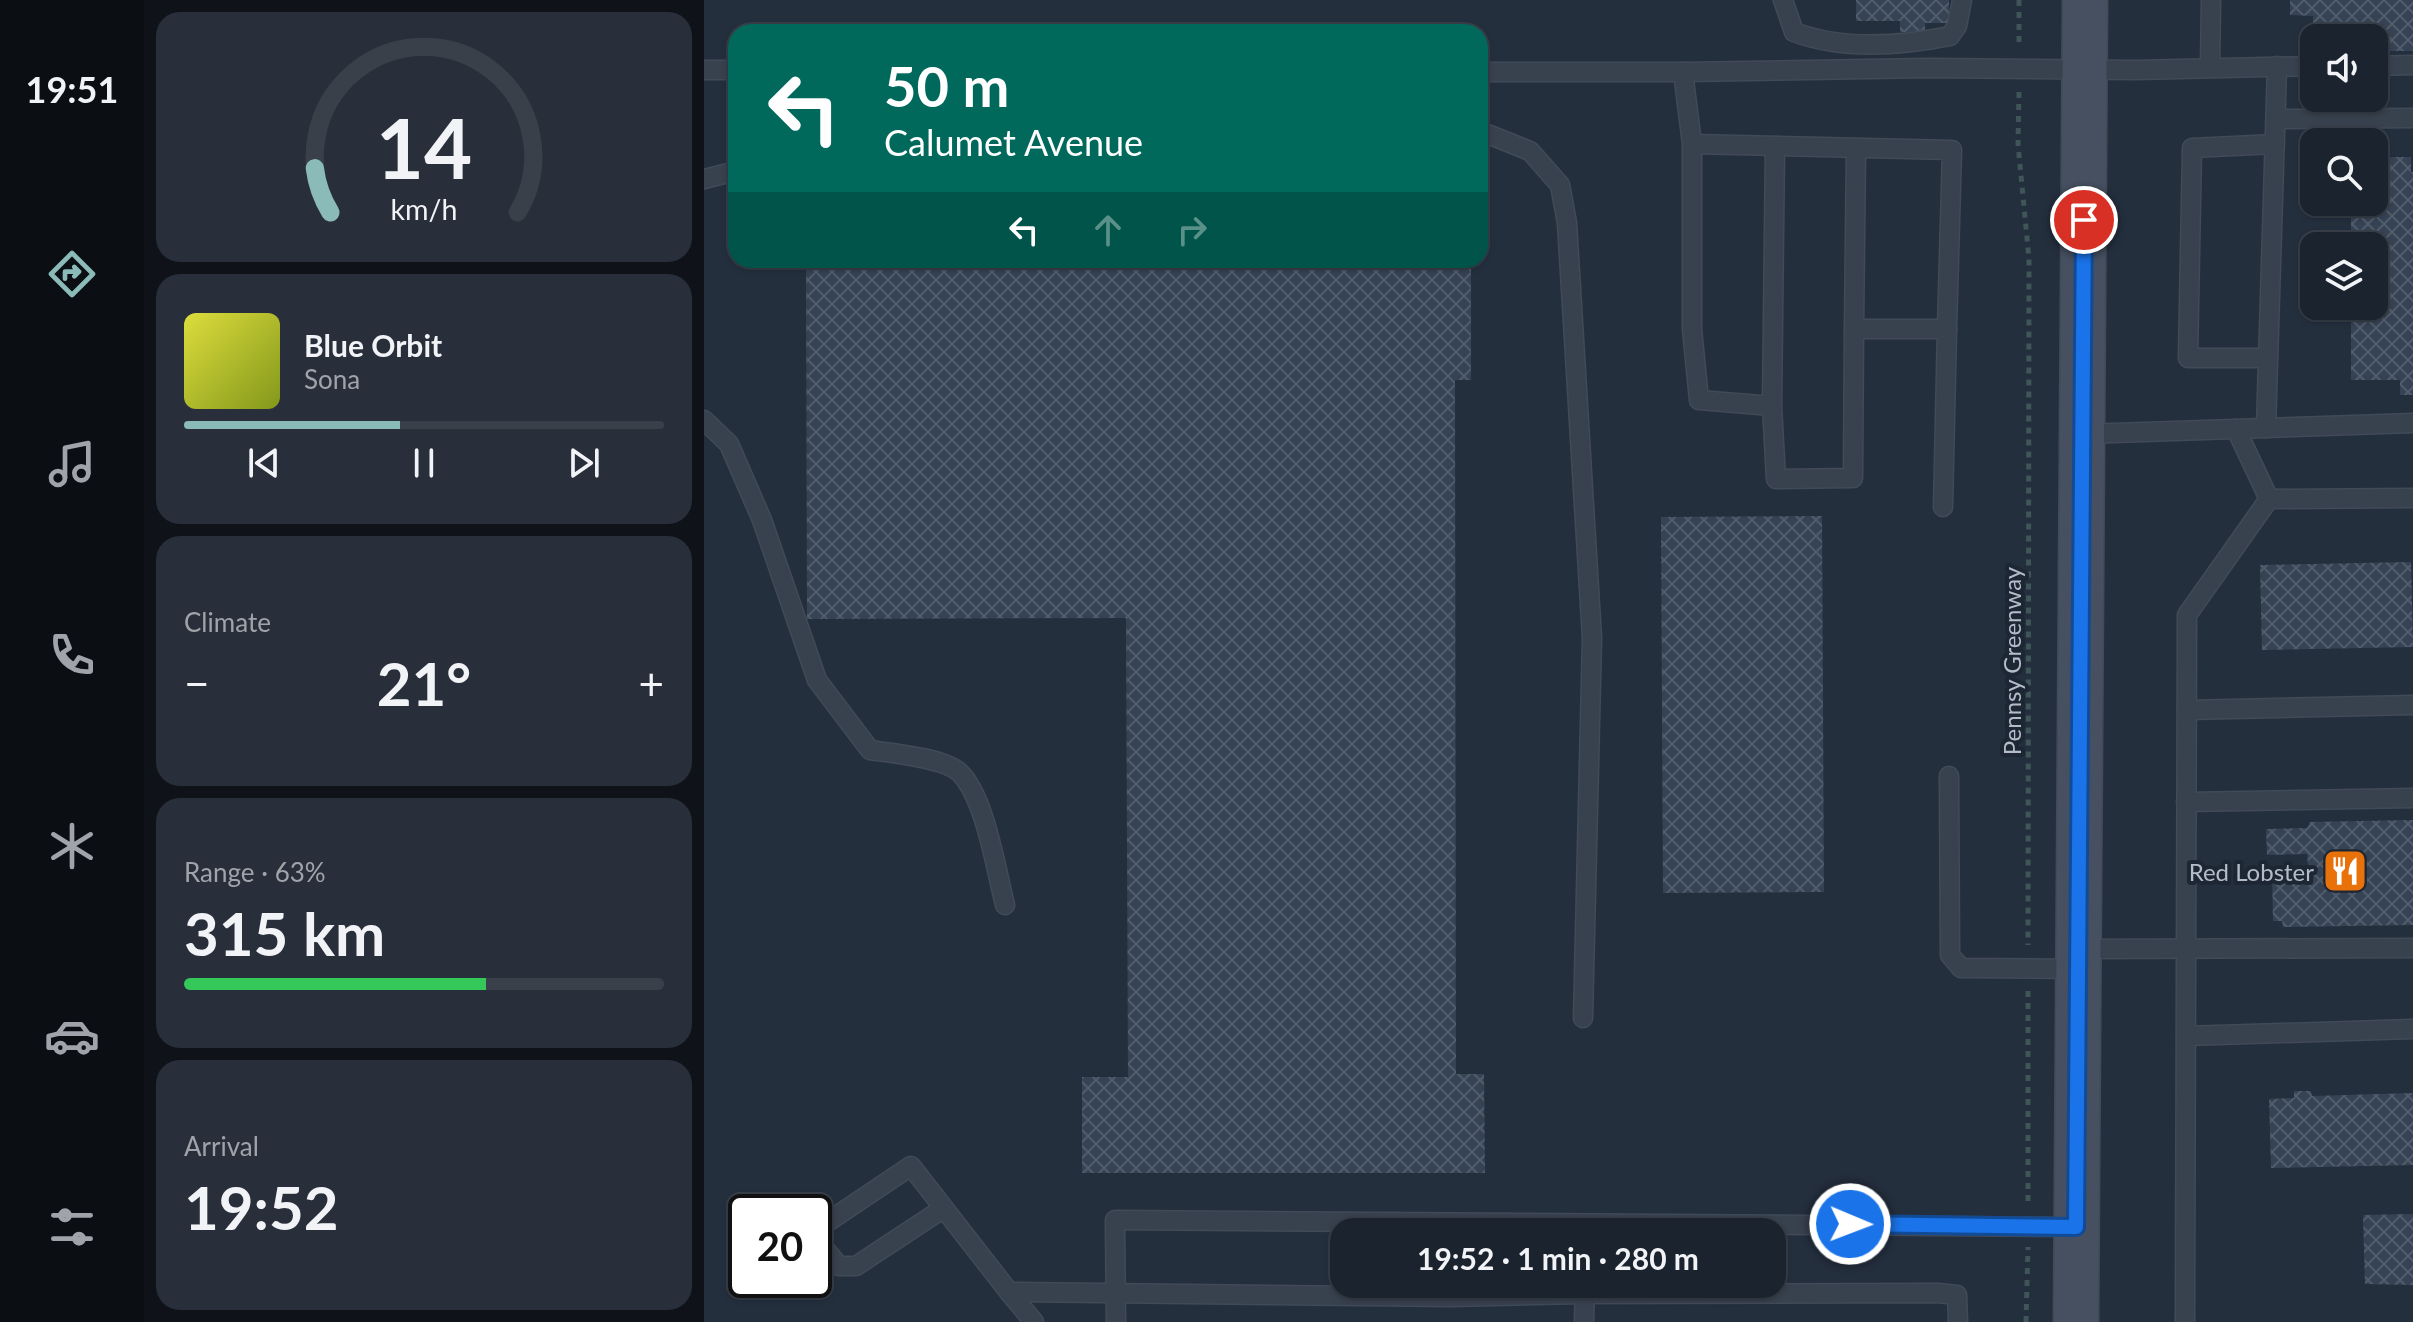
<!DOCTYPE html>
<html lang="en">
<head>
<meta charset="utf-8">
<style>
  body { margin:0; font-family:Lato,sans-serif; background:#282f3a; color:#f1f3f6; height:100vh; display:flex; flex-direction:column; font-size:30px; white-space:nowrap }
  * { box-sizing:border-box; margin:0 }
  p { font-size:26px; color:#a0a4aa }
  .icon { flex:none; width:44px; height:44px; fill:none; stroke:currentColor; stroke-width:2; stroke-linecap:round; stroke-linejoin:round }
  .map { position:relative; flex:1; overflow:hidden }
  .panel { display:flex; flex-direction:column; gap:12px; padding:12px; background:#0f1319; width:560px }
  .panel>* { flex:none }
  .hud { position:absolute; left:24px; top:24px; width:760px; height:244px; border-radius:24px; box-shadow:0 2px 6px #0004,0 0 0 2px #39404a; background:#00695c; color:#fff; overflow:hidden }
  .tools { position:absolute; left:1596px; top:24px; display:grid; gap:16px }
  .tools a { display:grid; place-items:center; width:88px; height:88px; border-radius:16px; background:#1b232e; box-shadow:0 2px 6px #0004,0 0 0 2px #39404a; font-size:40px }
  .speed { position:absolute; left:24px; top:1194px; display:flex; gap:16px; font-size:40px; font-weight:700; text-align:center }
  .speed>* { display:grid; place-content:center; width:104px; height:104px; border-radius:50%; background:#1b232e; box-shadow:0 2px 6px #0004,0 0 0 2px #39404a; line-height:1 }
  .speed .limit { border:4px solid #111; border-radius:12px; background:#fff; color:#111 }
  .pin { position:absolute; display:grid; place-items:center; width:68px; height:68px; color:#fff; margin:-34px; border:4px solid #fff; border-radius:50%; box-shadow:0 2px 8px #0007 }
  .me { position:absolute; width:88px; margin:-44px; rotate:91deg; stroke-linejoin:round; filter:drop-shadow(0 0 6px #0008) }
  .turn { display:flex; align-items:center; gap:28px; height:168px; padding:0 24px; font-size:36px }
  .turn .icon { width:104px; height:104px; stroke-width:2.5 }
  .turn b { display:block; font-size:56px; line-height:68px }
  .lanes { display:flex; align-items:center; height:76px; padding:0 24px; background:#0003; justify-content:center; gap:40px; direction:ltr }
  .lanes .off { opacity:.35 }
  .big { font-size:60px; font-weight:700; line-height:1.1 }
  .panel .card { flex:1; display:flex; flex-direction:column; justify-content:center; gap:12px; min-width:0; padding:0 28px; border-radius:24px; background:#282f3a }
  .panel .dial { align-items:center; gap:0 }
  .dial svg { height:208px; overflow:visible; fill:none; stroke:#39404a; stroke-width:7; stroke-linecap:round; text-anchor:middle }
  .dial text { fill:#f1f3f6; stroke:none }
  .song { display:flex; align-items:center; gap:24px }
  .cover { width:96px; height:96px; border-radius:12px; background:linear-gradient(135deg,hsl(60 70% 55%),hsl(70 70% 35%)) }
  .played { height:8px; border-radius:4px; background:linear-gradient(90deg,#8bbbb9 45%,#39404a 45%) }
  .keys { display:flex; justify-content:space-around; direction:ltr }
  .heat { display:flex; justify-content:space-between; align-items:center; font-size:44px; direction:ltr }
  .charge { height:12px; border-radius:6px; background:linear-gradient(90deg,#34c759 63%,#39404a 0) }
  .trip { position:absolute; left:626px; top:1218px; width:456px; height:80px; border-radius:24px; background:#1b232e; box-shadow:0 2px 6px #0004,0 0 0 2px #39404a; font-weight:700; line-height:80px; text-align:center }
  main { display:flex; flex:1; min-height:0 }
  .tabs { display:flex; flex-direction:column; width:144px; justify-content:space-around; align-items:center; background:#0b0e12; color:#a0a4aa }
  .tabs .icon { width:56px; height:56px }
  .tabs .selected { color:#8bbbb9 }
  .tabs b { font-size:36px; color:#f1f3f6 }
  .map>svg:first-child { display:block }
  .building { fill:url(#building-cross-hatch) }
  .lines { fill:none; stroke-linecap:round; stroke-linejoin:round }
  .lane-casing { stroke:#414a57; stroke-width:21 }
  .secondary-casing { stroke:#414a57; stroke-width:47 }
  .path { stroke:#3f5557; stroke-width:5; stroke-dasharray:6 6; stroke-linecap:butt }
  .lane { stroke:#38414e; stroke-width:18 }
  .secondary { stroke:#465061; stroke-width:44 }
  .route-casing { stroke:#114b97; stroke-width:20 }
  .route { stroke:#1a73e8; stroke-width:14 }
  .labels { text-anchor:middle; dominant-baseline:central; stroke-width:8; stroke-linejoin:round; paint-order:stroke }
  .street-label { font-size:24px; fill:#b4bcc9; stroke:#1d2633 }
  .poi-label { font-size:24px; fill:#b4bcc9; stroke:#1d2633; text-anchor:end }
</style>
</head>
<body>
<main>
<nav class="tabs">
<b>19:51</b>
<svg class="icon selected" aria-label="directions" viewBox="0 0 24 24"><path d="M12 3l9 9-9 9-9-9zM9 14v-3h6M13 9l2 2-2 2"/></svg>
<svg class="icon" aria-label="music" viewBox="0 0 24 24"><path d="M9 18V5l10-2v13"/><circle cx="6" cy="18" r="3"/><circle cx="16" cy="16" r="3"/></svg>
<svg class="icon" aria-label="phone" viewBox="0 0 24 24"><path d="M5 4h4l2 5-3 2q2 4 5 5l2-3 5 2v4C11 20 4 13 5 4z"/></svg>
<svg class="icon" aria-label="climate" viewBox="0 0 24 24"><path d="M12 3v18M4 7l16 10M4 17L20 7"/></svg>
<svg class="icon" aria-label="car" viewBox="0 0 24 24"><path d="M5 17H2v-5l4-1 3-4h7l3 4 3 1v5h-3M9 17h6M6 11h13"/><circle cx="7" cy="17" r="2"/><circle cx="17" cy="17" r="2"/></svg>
<svg class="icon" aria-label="filters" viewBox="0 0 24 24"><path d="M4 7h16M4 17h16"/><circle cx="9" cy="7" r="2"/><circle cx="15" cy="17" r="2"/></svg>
</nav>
<section class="panel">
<div class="card dial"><svg viewBox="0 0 100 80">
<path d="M14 69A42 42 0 1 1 86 69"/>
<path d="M14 69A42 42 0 0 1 8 52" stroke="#8bbbb9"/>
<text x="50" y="56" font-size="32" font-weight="700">14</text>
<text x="50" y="72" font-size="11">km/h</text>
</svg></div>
<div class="card">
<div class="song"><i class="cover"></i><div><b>Blue Orbit</b><p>Sona</p></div></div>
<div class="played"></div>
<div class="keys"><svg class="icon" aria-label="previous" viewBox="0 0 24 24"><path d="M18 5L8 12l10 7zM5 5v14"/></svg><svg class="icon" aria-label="pause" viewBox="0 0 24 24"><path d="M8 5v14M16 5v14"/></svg><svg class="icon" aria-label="next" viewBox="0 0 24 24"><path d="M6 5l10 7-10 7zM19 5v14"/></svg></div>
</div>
<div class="card"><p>Climate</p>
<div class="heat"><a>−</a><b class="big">21°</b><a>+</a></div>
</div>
<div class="card"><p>Range · 63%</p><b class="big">315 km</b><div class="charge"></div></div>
<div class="card"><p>Arrival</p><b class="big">19:52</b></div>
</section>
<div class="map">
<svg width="1709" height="1322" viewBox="0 0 1709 1322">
  <defs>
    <pattern id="building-cross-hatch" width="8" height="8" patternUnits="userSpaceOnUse" patternTransform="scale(2)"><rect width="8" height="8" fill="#364354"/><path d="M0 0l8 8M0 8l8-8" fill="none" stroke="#515c6b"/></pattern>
  </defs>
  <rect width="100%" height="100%" fill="#242f3e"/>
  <g class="building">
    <path d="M1152,0H1245V23H1221V32H1196V21H1152Z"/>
    <path d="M1586,0H1709V51H1670V38H1609V16L1586,15Z"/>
    <path d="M1670,157H1707V172H1709V395H1696V380H1647V306H1670V246H1622V242H1647V202H1670Z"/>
    <path d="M102,260H767V380H751L752,1074H780L781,1173H378V1077H424L422,618L103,619Z"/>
    <path d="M1118,516L1120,892L959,893L957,517Z"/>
    <path d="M1707,562L1709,647L1558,650L1556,565Z"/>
    <path d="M1709,820V925L1579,927L1578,921H1569L1568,875H1573V867L1604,866L1603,854L1563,855L1562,829L1603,828L1606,822Z"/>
    <path d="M1590,1091H1607L1608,1096L1709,1093V1165L1567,1168L1565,1099L1590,1098Z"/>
    <path d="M1709,1214V1285L1661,1284L1659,1215Z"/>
  </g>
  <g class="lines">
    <g class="lane-casing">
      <g id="lane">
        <path d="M1079,0L1090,32C1138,50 1196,46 1246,36L1253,26L1258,0"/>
        <path d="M1670,66L1709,65"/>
        <path d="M1506,67L1507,0"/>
        <path d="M0,70H32"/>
        <path d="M776,72H979L1224,68L1432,70L1610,66"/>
        <path d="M979,72L988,144L1248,150L1243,329H1150L1149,478L1072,479L1068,406L995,400L988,329V144"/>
        <path d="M1572,119L1709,118"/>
        <path d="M776,131L826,151L856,185L863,223L888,638L879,1018"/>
        <path d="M0,179L32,171"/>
        <path d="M1150,329L1152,148"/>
        <path d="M1564,358H1484L1488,148L1571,144"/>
        <path d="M1068,406L1071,146"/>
        <path d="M0,420L25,444L58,520L113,680L166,750C187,753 240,758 255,772C281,796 292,870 301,905"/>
        <path d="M1562,428L1573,66"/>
        <path d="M1379,434L1709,423"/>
        <path d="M1565,499L1709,498"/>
        <path d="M1239,507L1243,329"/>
        <path d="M1483,710L1709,705"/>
        <path d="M1245,776L1246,955L1257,968L1375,969"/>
        <path d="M1482,802L1709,798"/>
        <path d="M1375,949L1709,948"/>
        <path d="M1482,1036L1709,1029"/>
        <path d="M240,1208L152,1266H135L119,1247V1225L207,1166L305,1292"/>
        <path d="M330,1322L305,1292L747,1297L881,1294L1234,1293L1253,1295L1254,1322"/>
        <path d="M412,1322L411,1220L1372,1227"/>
        <path d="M880,1322L881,1285"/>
        <path d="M1481,1322L1483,615L1565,499L1532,429"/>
      </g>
    </g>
    <g class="secondary-casing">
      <path id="secondary" d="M1372,1322L1381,0"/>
    </g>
    <g class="path">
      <path d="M1315,0V46"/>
      <path d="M1315,92L1314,144L1325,259L1324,945"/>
      <path d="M1324,991V1205"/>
      <path d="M1322,1322L1324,1247"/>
    </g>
    <use href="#lane" class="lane"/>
    <use href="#secondary" class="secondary"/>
  </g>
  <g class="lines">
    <g class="route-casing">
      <path id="route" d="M1146,1224L1372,1227L1380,220"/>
    </g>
    <use href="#route" class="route"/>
  </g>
  <defs>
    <g id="restaurant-square" transform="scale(2.3)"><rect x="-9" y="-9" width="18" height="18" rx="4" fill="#e8710a" stroke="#1d2633"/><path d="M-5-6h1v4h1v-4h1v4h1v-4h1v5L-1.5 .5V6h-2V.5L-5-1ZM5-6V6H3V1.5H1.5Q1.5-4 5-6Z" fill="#fff"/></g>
  </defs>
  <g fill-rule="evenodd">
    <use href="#restaurant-square" x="1641" y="871"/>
  </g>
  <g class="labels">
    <g class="street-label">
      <text transform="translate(1307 661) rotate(-90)">Pennsy Greenway</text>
    </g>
    <g class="poi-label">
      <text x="1610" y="871">Red Lobster</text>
    </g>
  </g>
</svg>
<div class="tools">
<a><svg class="icon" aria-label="sound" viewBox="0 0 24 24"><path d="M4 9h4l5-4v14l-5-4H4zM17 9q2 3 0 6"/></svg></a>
<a><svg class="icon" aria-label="search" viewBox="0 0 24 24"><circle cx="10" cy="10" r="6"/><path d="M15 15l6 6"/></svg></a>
<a><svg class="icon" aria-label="layers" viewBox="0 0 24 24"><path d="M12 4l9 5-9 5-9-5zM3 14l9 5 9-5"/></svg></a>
</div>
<div class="speed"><div class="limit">20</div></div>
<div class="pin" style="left:1380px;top:220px;background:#d93025"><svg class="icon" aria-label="arrive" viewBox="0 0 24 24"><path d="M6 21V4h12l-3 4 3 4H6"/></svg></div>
<svg class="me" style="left:1146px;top:1224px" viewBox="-20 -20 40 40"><circle r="17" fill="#1a73e8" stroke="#fff" stroke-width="3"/><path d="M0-11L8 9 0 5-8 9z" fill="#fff"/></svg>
<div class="trip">19:52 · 1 min · 280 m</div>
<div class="hud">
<div class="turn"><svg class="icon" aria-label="left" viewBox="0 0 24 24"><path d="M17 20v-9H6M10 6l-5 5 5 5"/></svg><div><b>50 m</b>Calumet Avenue</div></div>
<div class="lanes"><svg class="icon" aria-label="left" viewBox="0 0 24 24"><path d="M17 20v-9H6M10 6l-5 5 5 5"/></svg><svg class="icon off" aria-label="ahead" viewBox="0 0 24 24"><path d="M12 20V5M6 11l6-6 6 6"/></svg><svg class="icon off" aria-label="right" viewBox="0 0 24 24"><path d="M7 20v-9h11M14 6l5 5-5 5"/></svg></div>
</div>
</div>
</main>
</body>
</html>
